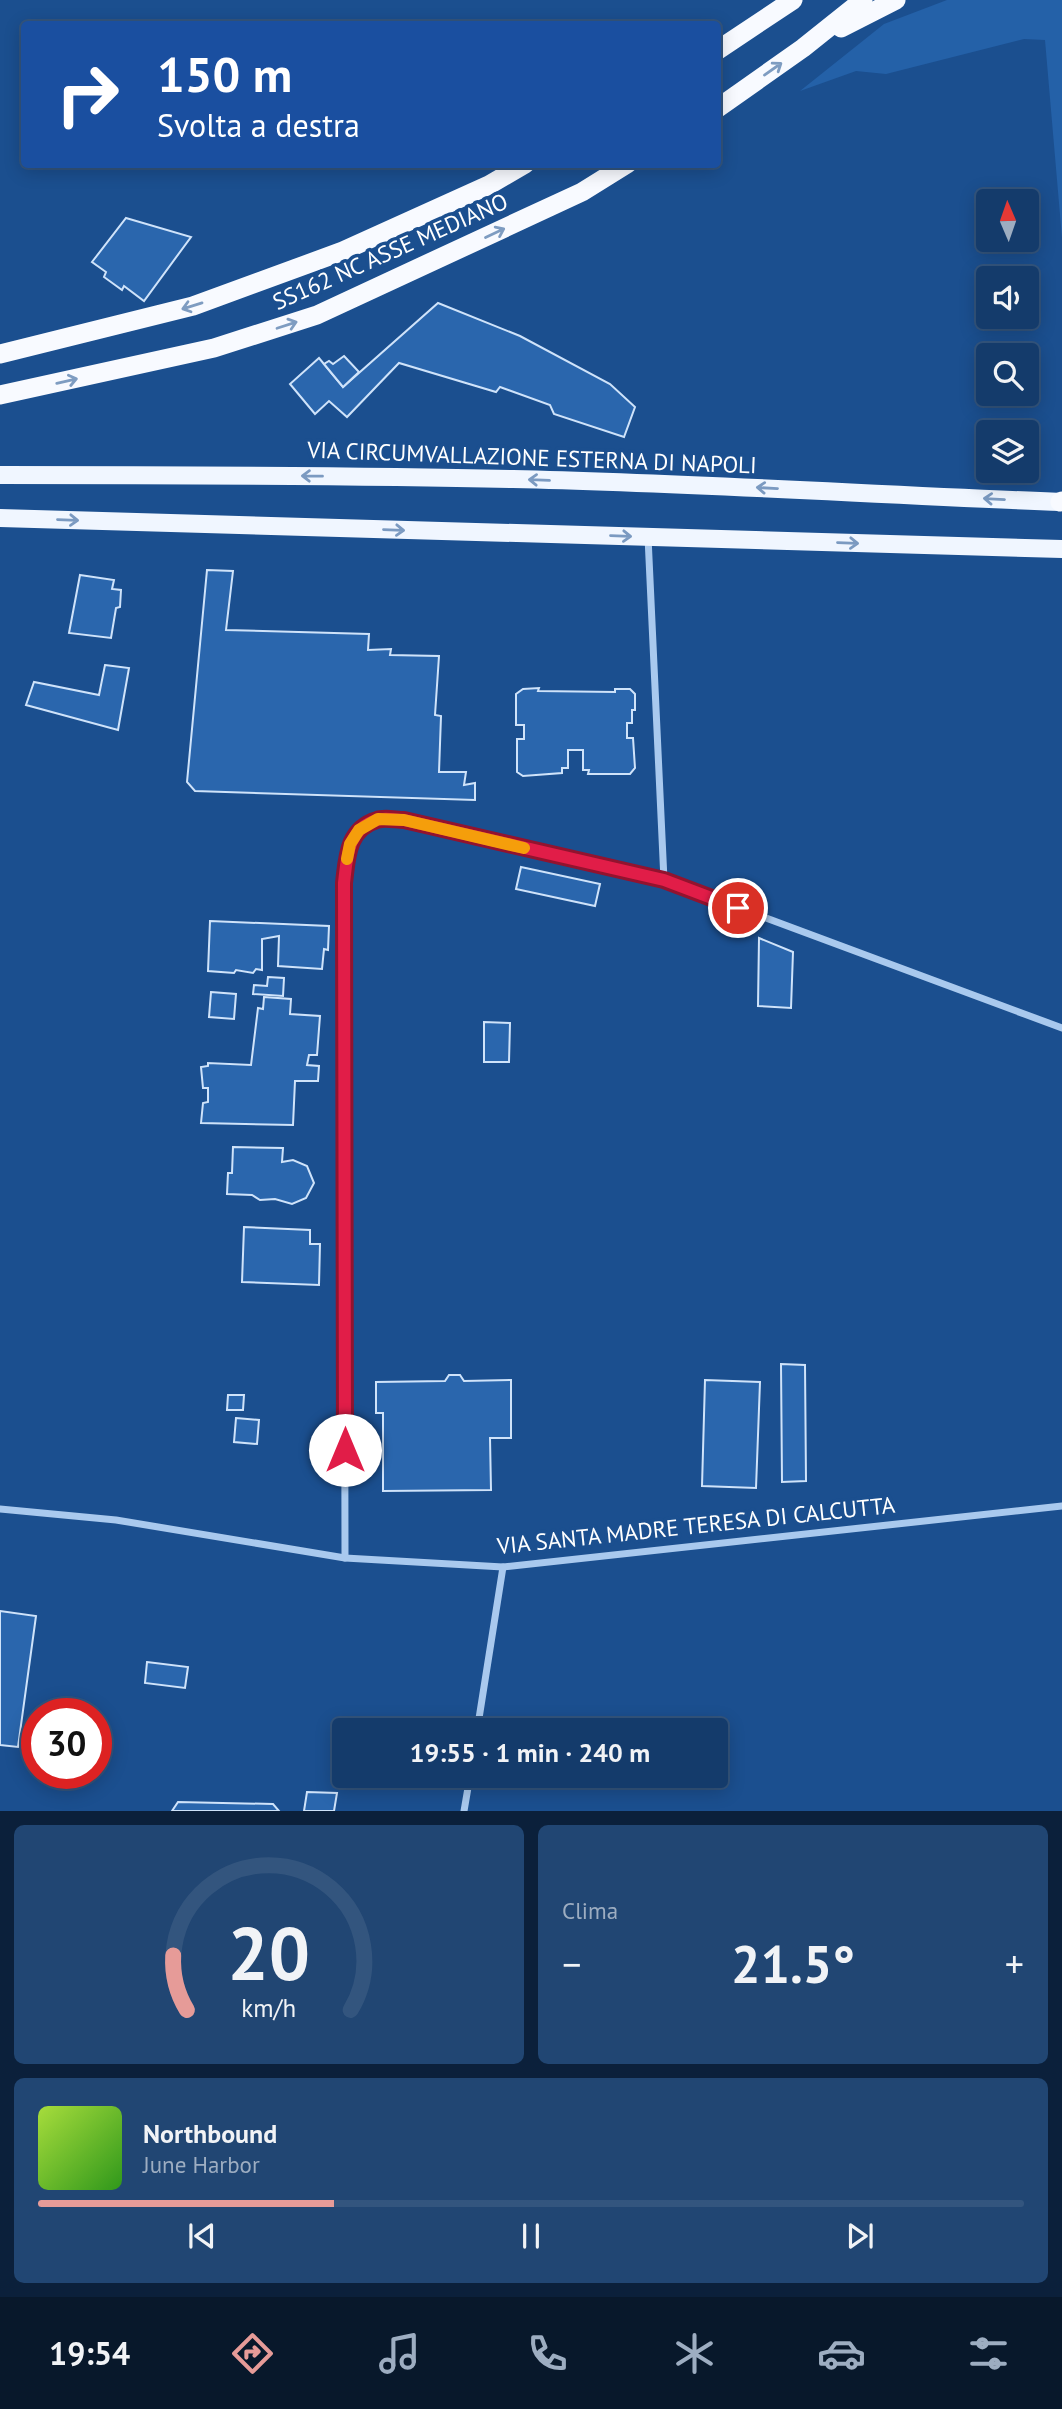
<!DOCTYPE html>
<html lang="it">
<head>
<meta charset="utf-8">
<style>
  body { margin:0; font-family:"PT Sans",sans-serif; background:#214673; color:#f1f3f6; height:100vh; display:flex; flex-direction:column; font-size:26px; white-space:nowrap }
  * { box-sizing:border-box; margin:0 }
  p { font-size:23px; color:#9dadc1 }
  .icon { flex:none; width:38px; height:38px; fill:none; stroke:currentColor; stroke-width:2; stroke-linecap:round; stroke-linejoin:round }
  .map { position:relative; height:1811px; overflow:hidden }
  .drawer { display:flex; flex-direction:column; gap:14px; padding:14px; background:#0b203b; flex:1 }
  .drawer>* { flex:none }
  .banner { position:absolute; left:21px; top:21px; width:700px; height:147px; border-radius:7px; box-shadow:0 4px 18px #0003,0 0 0 2px #33557e; background:#1a4fa0; color:#fff; overflow:hidden }
  .needle { width:46px; rotate:358deg }
  .controls { position:absolute; left:976px; top:189px; display:grid; gap:14px }
  .controls a { display:grid; place-items:center; width:63px; height:63px; border-radius:7px; background:#143b6b; box-shadow:0 4px 18px #0003,0 0 0 2px #33557e; font-size:35px }
  .speed { position:absolute; left:21px; top:1698px; display:flex; gap:14px; font-size:35px; font-weight:700; text-align:center }
  .speed>* { display:grid; place-content:center; width:91px; height:91px; border-radius:50%; background:#143b6b; box-shadow:0 4px 18px #0003,0 0 0 2px #33557e; line-height:1 }
  .speed .limit { border:10px solid #d22; background:#fff; color:#111 }
  .pin { position:absolute; display:grid; place-items:center; width:60px; height:60px; color:#fff; margin:-30px; border:4px solid #fff; border-radius:50%; box-shadow:0 2px 7px #0007 }
  .me { position:absolute; width:77px; margin:-38px; rotate:0deg; stroke-linejoin:round; filter:drop-shadow(0 0 5px #0008) }
  .turn { display:flex; align-items:center; gap:24px; height:147px; padding:0 21px; font-size:32px }
  .turn .icon { width:91px; height:91px; stroke-width:2.5 }
  .turn b { display:block; font-size:49px; line-height:60px }
  .big { font-size:52px; font-weight:600; line-height:1.1 }
  .drawer .card { flex:1; display:flex; flex-direction:column; justify-content:center; gap:10px; min-width:0; padding:0 24px; border-radius:10px; background:#214673 }
  .drawer .dial { align-items:center; gap:0 }
  .dial svg { height:182px; overflow:visible; fill:none; stroke:#33557e; stroke-width:7; stroke-linecap:round; text-anchor:middle }
  .dial text { fill:#f1f3f6; stroke:none }
  .song { display:flex; align-items:center; gap:21px }
  .cover { width:84px; height:84px; border-radius:10px; background:linear-gradient(135deg,hsl(80 70% 55%),hsl(110 70% 35%)) }
  .played { height:7px; border-radius:4px; background:linear-gradient(90deg,#e69b98 30%,#33557e 30%) }
  .keys { display:flex; justify-content:space-around; direction:ltr }
  .heat { display:flex; justify-content:space-between; align-items:center; font-size:38px; direction:ltr }
  .drawer .tiles { flex:1; display:grid; gap:14px; grid-template-columns:1fr 1fr }
  .card:last-child { grid-column:span 2 }
  .trip { position:absolute; left:332px; top:1718px; width:396px; height:70px; border-radius:7px; background:#143b6b; box-shadow:0 4px 18px #0003,0 0 0 2px #33557e; font-weight:600; line-height:70px; text-align:center }
  .menu { display:flex; height:112px; justify-content:space-around; align-items:center; background:#08182b; color:#9dadc1 }
  .menu .icon { width:49px; height:49px }
  .menu .current { color:#e69b98 }
  .menu b { font-size:32px; color:#f1f3f6 }
  .map>svg:first-child { display:block }
  .green { fill:#2461a8 }
  .building { fill:#2a66ad; stroke:#cfe3fa; stroke-width:2 }
  .lines { fill:none; stroke-linecap:round; stroke-linejoin:round }
  .minor { stroke:#a9c9ee; stroke-width:7 }
  .primary { stroke:#f0f6ff; stroke-width:18 }
  .trunk { stroke:#f8faff; stroke-width:19 }
  .oneway { stroke:#7e9cc1 }
  .oneway2 { stroke:#7b9ac1 }
  .route-casing { stroke:#92132f; stroke-width:18 }
  .route { stroke:#e11d48; stroke-width:12 }
  .slow { stroke:#f59e0b; stroke-width:12 }
  .labels { text-anchor:middle; dominant-baseline:central; stroke-width:7; stroke-linejoin:round; paint-order:stroke }
  .street-label { font-size:23px; fill:#fff; stroke:#1b4f8f }
</style>
</head>
<body>
<div class="map">
<svg width="1062" height="1811" viewBox="0 0 1062 1811">
  <rect width="100%" height="100%" fill="#1b4f8f"/>
  <path class="green" d="M947,0H1062V238L1045,40L1024,39L886,74L856,71L800,91L884,24Z"/>
  <g class="building">
    <path d="M126,218L191,237L144,301L124,286L122,290L104,277L106,272L92,262Z"/>
    <path d="M438,303L520,336L610,384L635,407L624,437L554,414L550,405L500,387L496,392L399,363L347,417L329,401L315,414L290,384L319,358L343,387Z"/>
    <path d="M344,356L359,372L343,387L324,364L329,361L333,364Z"/>
    <path d="M207,570L233,571L226,630L369,634L368,650L391,649L390,655L439,656L435,715L441,716L439,772H466L464,785L475,783V800L195,791L187,782Z"/>
    <path d="M80,575L114,580L112,589L121,590L120,607L116,608L111,638L69,633Z"/>
    <path d="M105,665L129,668L118,730L26,705L34,682L99,695Z"/>
    <path d="M539,688L538,691L615,692V689H630L635,694V710H632V723H627V738H633L635,768L630,774H588L589,770H583V750H568V768H562V773L523,776L517,772V739H524V725H516V694L523,689Z"/>
    <path d="M521,867L600,884L595,906L516,889Z"/>
    <path d="M210,921L329,926L328,950L324,949L322,969L278,966L279,936L262,939V970L256,969L253,973L236,970L234,973L208,971Z"/>
    <path d="M759,938L793,952L791,1008L758,1006Z"/>
    <path d="M268,977L284,978L283,996L253,994L254,985L267,986Z"/>
    <path d="M211,992L236,994L234,1019L209,1017Z"/>
    <path d="M264,997L291,999L290,1014L320,1016L317,1055H309L307,1065L319,1066L318,1081H295L293,1125L201,1123L203,1103L208,1102V1088H203L201,1067L208,1066V1063L251,1065L258,1008L263,1009Z"/>
    <path d="M484,1022L510,1023L509,1062H484Z"/>
    <path d="M233,1147L283,1148L282,1162L293,1160L307,1166L314,1183L306,1198L292,1204L275,1199L260,1200L252,1195L227,1194L228,1173H232Z"/>
    <path d="M244,1227L310,1230V1244H320L319,1285L242,1282Z"/>
    <path d="M781,1364L805,1365L806,1481L782,1482Z"/>
    <path d="M449,1375H460L464,1381L511,1380V1438H490L491,1490L383,1491V1413H376V1382L445,1381Z"/>
    <path d="M705,1380L760,1382L756,1488L702,1486Z"/>
    <path d="M228,1395H244L243,1410H227Z"/>
    <path d="M236,1418L259,1420L257,1444L234,1442Z"/>
    <path d="M0,1611L36,1616L18,1747L0,1745Z"/>
    <path d="M147,1662L188,1667L185,1688L145,1683Z"/>
    <path d="M307,1792L337,1793L334,1811H304Z"/>
    <path d="M178,1802L273,1804L279,1811H172Z"/>
  </g>
  <g class="lines">
    <g class="minor">
      <path d="M648,537L664,880L1062,1028"/>
      <path d="M0,1509L116,1520L345,1558L503,1567L1062,1506"/>
      <path d="M345,1558L344,883C348,858 347,829 377,820C384,817 396,820 404,820L664,880"/>
      <path d="M477,1731L503,1567"/>
      <path d="M464,1811L470,1776"/>
    </g>
    <g class="primary">
      <path d="M0,475C171,475 342,475 513,479C696,483 879,495 1062,502"/>
      <path d="M0,518L1062,549"/>
    </g>
    <g class="trunk">
      <path d="M841,28L896,0"/>
      <path d="M718,50L793,0"/>
      <path d="M718,108L803,48L863,0"/>
      <path d="M0,354L193,306L343,251L489,185L525,164"/>
      <path d="M0,395L214,348L317,315L582,192L627,164"/>
      <path d="M1060,502L1062,501"/>
    </g>
  </g>
  <defs><path id="oneway-shaft" d="M-6 0H5M1.5-3L5.5 0L1.5 3" fill="none" stroke-width="1.6" stroke-linecap="round" stroke-linejoin="round" transform="scale(1.75)"/></defs>
  <g class="oneway">
    <use href="#oneway-shaft" transform="translate(773 69) rotate(-35)"/>
    <use href="#oneway-shaft" transform="translate(495 233) rotate(-25)"/>
    <use href="#oneway-shaft" transform="translate(192 306) rotate(163)"/>
    <use href="#oneway-shaft" transform="translate(287 325) rotate(-18)"/>
    <use href="#oneway-shaft" transform="translate(67 381) rotate(-13)"/>
  </g>
  <g class="oneway2">
    <use href="#oneway-shaft" transform="translate(312 476) rotate(-179)"/>
    <use href="#oneway-shaft" transform="translate(539 480) rotate(-178)"/>
    <use href="#oneway-shaft" transform="translate(767 488) rotate(-177)"/>
    <use href="#oneway-shaft" transform="translate(994 499) rotate(-177)"/>
    <use href="#oneway-shaft" transform="translate(68 520) rotate(2)"/>
    <use href="#oneway-shaft" transform="translate(394 530) rotate(2)"/>
    <use href="#oneway-shaft" transform="translate(621 536) rotate(2)"/>
    <use href="#oneway-shaft" transform="translate(848 543) rotate(2)"/>
  </g>
  <g class="lines">
    <g class="route-casing">
      <path id="route" d="M345,1450L344,883C347,858 347,829 377,820C384,817 396,820 404,820L664,880L738,908"/>
    </g>
    <use href="#route" class="route"/>
    <path class="slow" d="M347,859L350,844L359,830L378,819L404,820L524,848"/>
  </g>
  <g class="labels">
    <g class="street-label">
      <text transform="translate(390 251) rotate(-24)">SS162 NC ASSE MEDIANO</text>
      <text transform="translate(532 457) rotate(2)">VIA CIRCUMVALLAZIONE ESTERNA DI NAPOLI</text>
      <text transform="translate(696 1525) rotate(-6)">VIA SANTA MADRE TERESA DI CALCUTTA</text>
    </g>
  </g>
</svg>
<div class="controls">
<a><svg class="needle" viewBox="-14 -14 28 28"><path d="M0-13l5 13h-10z" fill="#e53935"/><path d="M0 13l5-13h-10z" fill="#9dadc1"/></svg></a>
<a><svg class="icon" aria-label="sound" viewBox="0 0 24 24"><path d="M4 9h4l5-4v14l-5-4H4zM17 9q2 3 0 6"/></svg></a>
<a><svg class="icon" aria-label="search" viewBox="0 0 24 24"><circle cx="10" cy="10" r="6"/><path d="M15 15l6 6"/></svg></a>
<a><svg class="icon" aria-label="layers" viewBox="0 0 24 24"><path d="M12 4l9 5-9 5-9-5zM3 14l9 5 9-5"/></svg></a>
</div>
<div class="speed"><div class="limit">30</div></div>
<div class="pin" style="left:738px;top:908px;background:#d93025"><svg class="icon" aria-label="arrive" viewBox="0 0 24 24"><path d="M6 21V4h12l-3 4 3 4H6"/></svg></div>
<svg class="me" style="left:345px;top:1450px" viewBox="-20 -20 40 40"><circle r="19" fill="#fff"/><path d="M0-13L10 11 0 6-10 11z" fill="#e11d48"/></svg>
<div class="trip">19:55 · 1 min · 240 m</div>
<div class="banner">
<div class="turn"><svg class="icon" aria-label="right" viewBox="0 0 24 24"><path d="M7 20v-9h11M14 6l5 5-5 5"/></svg><div><b>150 m</b>Svolta a destra</div></div>
</div>
</div>
<section class="drawer">
<div class="tiles">
<div class="card dial"><svg viewBox="0 0 100 80">
<path d="M14 69A42 42 0 1 1 86 69"/>
<path d="M14 69A42 42 0 0 1 8 45" stroke="#e69b98"/>
<text x="50" y="56" font-size="32" font-weight="700">20</text>
<text x="50" y="72" font-size="11">km/h</text>
</svg></div>
<div class="card"><p>Clima</p>
<div class="heat"><a>−</a><b class="big">21.5°</b><a>+</a></div>
</div>
<div class="card">
<div class="song"><i class="cover"></i><div><b>Northbound</b><p>June Harbor</p></div></div>
<div class="played"></div>
<div class="keys"><svg class="icon" aria-label="previous" viewBox="0 0 24 24"><path d="M18 5L8 12l10 7zM5 5v14"/></svg><svg class="icon" aria-label="pause" viewBox="0 0 24 24"><path d="M8 5v14M16 5v14"/></svg><svg class="icon" aria-label="next" viewBox="0 0 24 24"><path d="M6 5l10 7-10 7zM19 5v14"/></svg></div>
</div>
</div>
</section>
<nav class="menu">
<b>19:54</b>
<svg class="icon current" aria-label="directions" viewBox="0 0 24 24"><path d="M12 3l9 9-9 9-9-9zM9 14v-3h6M13 9l2 2-2 2"/></svg>
<svg class="icon" aria-label="music" viewBox="0 0 24 24"><path d="M9 18V5l10-2v13"/><circle cx="6" cy="18" r="3"/><circle cx="16" cy="16" r="3"/></svg>
<svg class="icon" aria-label="phone" viewBox="0 0 24 24"><path d="M5 4h4l2 5-3 2q2 4 5 5l2-3 5 2v4C11 20 4 13 5 4z"/></svg>
<svg class="icon" aria-label="climate" viewBox="0 0 24 24"><path d="M12 3v18M4 7l16 10M4 17L20 7"/></svg>
<svg class="icon" aria-label="car" viewBox="0 0 24 24"><path d="M5 17H2v-5l4-1 3-4h7l3 4 3 1v5h-3M9 17h6M6 11h13"/><circle cx="7" cy="17" r="2"/><circle cx="17" cy="17" r="2"/></svg>
<svg class="icon" aria-label="filters" viewBox="0 0 24 24"><path d="M4 7h16M4 17h16"/><circle cx="9" cy="7" r="2"/><circle cx="15" cy="17" r="2"/></svg>
</nav>
</body>
</html>
